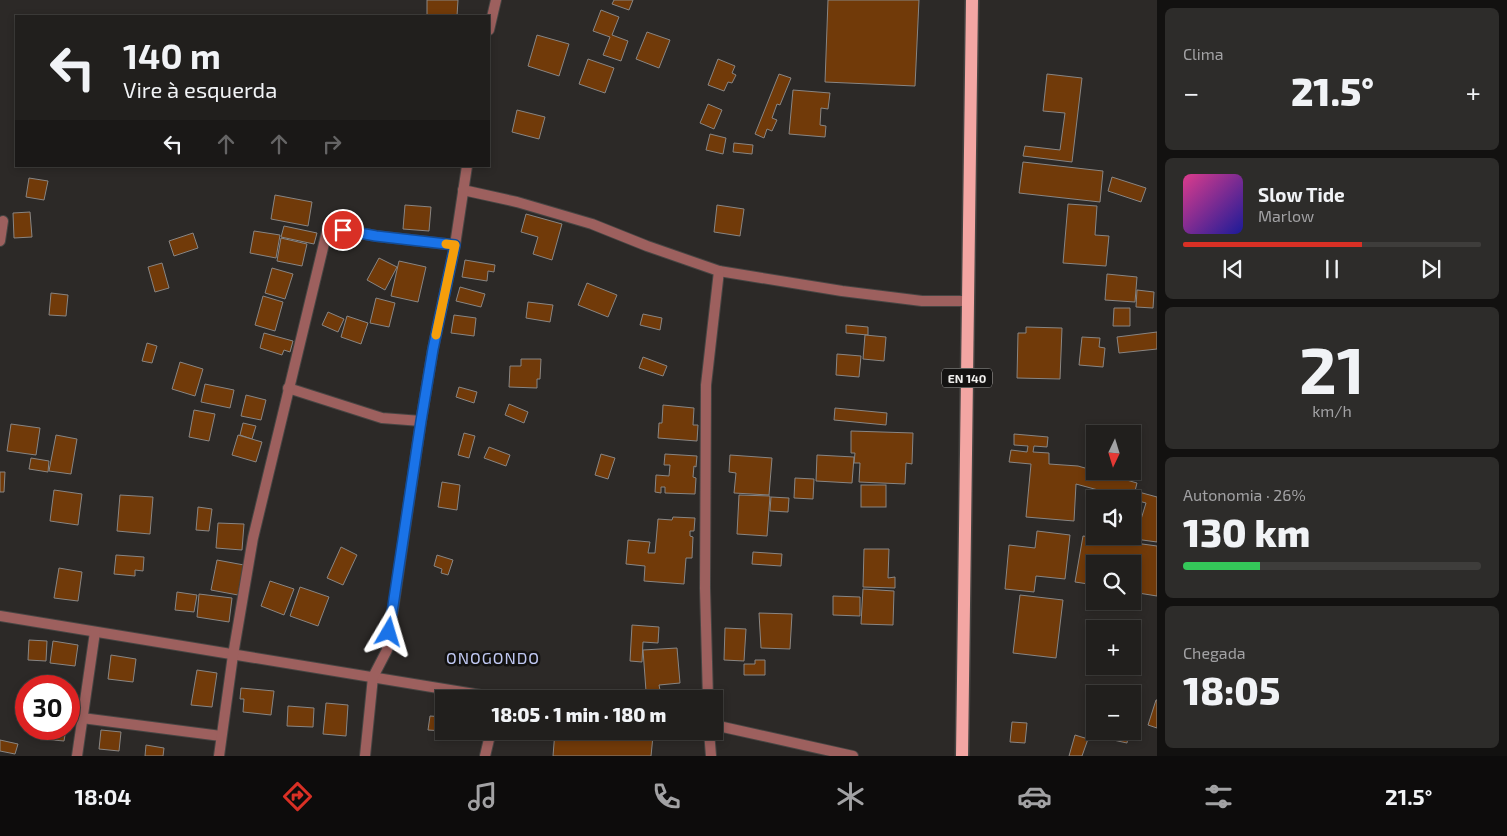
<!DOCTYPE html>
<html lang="pt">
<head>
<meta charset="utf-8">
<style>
  body { margin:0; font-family:"Exo 2",sans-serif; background:#2d2c2a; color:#f1f3f6; height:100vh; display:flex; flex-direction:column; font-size:19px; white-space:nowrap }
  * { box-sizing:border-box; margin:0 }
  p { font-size:16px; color:#a2a2a4 }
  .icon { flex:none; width:28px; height:28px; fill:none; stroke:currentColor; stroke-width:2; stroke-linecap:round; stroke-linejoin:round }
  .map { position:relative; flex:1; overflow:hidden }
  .drawer { display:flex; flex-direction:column; gap:8px; padding:8px; background:#121110; width:350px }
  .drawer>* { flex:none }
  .banner { position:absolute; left:15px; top:15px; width:475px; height:152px; border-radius:0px; box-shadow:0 2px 8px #0003,0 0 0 1px #3e3d3b; background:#211f1d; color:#f1f3f6; overflow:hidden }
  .needle { width:32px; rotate:184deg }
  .fabs { position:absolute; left:1086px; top:425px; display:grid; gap:10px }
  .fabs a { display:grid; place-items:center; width:55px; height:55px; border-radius:0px; background:#211f1d; box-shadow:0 2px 8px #0003,0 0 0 1px #3e3d3b; font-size:25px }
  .speed { position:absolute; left:15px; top:675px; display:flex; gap:10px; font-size:25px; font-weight:700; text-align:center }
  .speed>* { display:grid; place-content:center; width:65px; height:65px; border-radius:50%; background:#211f1d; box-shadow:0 2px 8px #0003,0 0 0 1px #3e3d3b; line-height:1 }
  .speed .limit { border:8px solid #d22; background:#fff; color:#111 }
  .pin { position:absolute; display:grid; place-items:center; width:42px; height:42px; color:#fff; margin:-21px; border:2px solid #fff; border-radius:50%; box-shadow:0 1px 5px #0007 }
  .me { position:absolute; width:55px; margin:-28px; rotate:7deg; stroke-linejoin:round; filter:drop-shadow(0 0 4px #0008) }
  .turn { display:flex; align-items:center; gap:18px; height:105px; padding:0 25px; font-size:22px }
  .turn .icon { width:65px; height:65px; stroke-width:2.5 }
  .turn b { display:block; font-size:35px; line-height:42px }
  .lanes { display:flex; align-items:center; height:48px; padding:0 25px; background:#0003; justify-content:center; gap:25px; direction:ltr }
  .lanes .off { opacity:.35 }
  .big { font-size:38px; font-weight:800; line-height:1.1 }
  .drawer .card { flex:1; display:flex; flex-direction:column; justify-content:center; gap:8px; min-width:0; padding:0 18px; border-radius:8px; background:#2d2c2a }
  .drawer .dial { align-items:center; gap:0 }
  .dial b { font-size:65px; line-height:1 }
  .song { display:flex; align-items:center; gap:15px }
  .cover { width:60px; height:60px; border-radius:8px; background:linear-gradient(135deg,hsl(330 70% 55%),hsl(240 70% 35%)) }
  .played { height:5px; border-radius:2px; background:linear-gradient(90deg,#d93025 60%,#3e3d3b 60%) }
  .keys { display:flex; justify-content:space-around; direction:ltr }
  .heat { display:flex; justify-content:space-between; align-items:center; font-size:28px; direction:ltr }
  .charge { height:8px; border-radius:4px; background:linear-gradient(90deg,#34c759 26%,#3e3d3b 0) }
  .trip { position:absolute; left:435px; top:690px; width:288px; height:50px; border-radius:0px; background:#211f1d; box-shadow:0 2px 8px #0003,0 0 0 1px #3e3d3b; font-weight:800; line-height:50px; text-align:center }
  .menu { display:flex; height:80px; justify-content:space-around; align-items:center; background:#0d0c0c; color:#a2a2a4 }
  .menu .icon { width:35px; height:35px }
  .menu .active { color:#d93025 }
  .menu b { font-size:22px; color:#f1f3f6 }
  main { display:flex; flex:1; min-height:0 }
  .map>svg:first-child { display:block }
  .building { fill:#713a09; stroke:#888583 }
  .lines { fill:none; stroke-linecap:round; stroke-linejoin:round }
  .street-casing { stroke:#474543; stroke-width:12 }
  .primary-casing { stroke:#474543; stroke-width:15 }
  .street { stroke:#9d605e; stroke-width:10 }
  .primary { stroke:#f3a6a3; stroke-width:12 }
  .route-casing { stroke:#114b97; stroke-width:12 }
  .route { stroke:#1a73e8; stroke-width:9 }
  .slow { stroke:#f59e0b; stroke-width:9 }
  .labels { text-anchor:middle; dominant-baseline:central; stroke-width:5; stroke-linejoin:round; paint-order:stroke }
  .shield { fill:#131211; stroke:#adacaa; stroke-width:1 }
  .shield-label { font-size:12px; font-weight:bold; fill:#efeeec }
  .quarter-label { font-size:16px; letter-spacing:1px; fill:#c0c8f2; stroke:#131211 }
</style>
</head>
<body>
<main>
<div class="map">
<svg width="1157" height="756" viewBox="0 0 1157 756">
  <rect width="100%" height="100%" fill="#2c2927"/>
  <g class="building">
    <path d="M427,0H458L457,16H427Z"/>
    <path d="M614,0H633L629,10L612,4Z"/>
    <path d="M828,0H919L915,86L825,82Z"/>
    <path d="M601,10L619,17L612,35L628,41L621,61L603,55L610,37L593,31Z"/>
    <path d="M647,32L670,40L659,68L636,59Z"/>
    <path d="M537,35L569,44L559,76L528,66Z"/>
    <path d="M588,59L614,68L605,93L579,84Z"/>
    <path d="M718,59L735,66L732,73L736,75L732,83L728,82L724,91L708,85Z"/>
    <path d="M779,74L791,78L780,105L777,104L772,118L777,120L772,131L767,129L764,138L755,134Z"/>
    <path d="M1047,74L1082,78L1072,162L1023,156L1025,146L1060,150L1065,113L1043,111Z"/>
    <path d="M793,90L830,93L828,109L821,108L820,125L826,126L825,137L789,134Z"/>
    <path d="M708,104L722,110L714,129L700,123Z"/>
    <path d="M517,110L545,117L539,139L512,132Z"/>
    <path d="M710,134L726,138L723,154L706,150Z"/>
    <path d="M734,143L753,145L752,154L733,152Z"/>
    <path d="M1023,162L1103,171L1100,202L1019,193Z"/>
    <path d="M1112,177L1146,188L1141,202L1108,191Z"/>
    <path d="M29,178L48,181L44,200L26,197Z"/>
    <path d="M275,195L312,202L308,226L271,219Z"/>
    <path d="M1068,204L1097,206L1095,235L1109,236L1106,266L1063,263Z"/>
    <path d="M405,205L431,207L429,231L403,229Z"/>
    <path d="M717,205L744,209L740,236L714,232Z"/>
    <path d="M30,212L32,237L14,238L13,213Z"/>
    <path d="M526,214L562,224L552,260L533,254L538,237L521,232Z"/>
    <path d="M284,226L317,233L314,244L281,237Z"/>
    <path d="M254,231L280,235L276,258L250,253Z"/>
    <path d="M193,233L198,248L174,256L169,241Z"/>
    <path d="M281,238L307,244L302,266L277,261Z"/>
    <path d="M379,258L397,267L385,290L367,280Z"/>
    <path d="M465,260L495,265L494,272L488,271L487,281L462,277Z"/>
    <path d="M399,261L426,267L418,302L391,296Z"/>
    <path d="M162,263L169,288L155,292L148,267Z"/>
    <path d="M272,268L293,274L285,299L265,293Z"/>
    <path d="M1107,274L1137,277L1135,302L1105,300Z"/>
    <path d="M587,283L617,295L608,317L578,305Z"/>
    <path d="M460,287L485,294L481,307L456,301Z"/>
    <path d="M1137,290L1154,292L1153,308L1136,307Z"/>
    <path d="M51,293L68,295L66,316L49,315Z"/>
    <path d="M263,296L283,302L275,331L255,325Z"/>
    <path d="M376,298L395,303L389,327L370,323Z"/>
    <path d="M528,302L553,305L550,322L526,318Z"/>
    <path d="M1114,308H1130V326H1113Z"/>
    <path d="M328,312L344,319L338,332L322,325Z"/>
    <path d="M643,314L662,318L660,330L640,325Z"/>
    <path d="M454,315L476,318L474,336L451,333Z"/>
    <path d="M347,316L368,323L361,344L341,337Z"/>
    <path d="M846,325L868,327V335L846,333Z"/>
    <path d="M1026,327L1062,328L1060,379L1017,378L1018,333H1026Z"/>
    <path d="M1157,332V349L1119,353L1117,337Z"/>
    <path d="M264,333L293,341L290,352L284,350L282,355L260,348Z"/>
    <path d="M865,335L886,337L884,361L863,359Z"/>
    <path d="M1082,337L1100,338L1099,347L1105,348L1103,367L1079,365Z"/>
    <path d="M147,343L157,346L152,363L142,361Z"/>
    <path d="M837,354L861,356L859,377L836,375Z"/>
    <path d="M643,357L667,366L663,376L639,368Z"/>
    <path d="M521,359H541L540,379H537V388L509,387L510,366H521Z"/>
    <path d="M180,362L203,369L195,396L172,389Z"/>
    <path d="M205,384L234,390L230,408L201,402Z"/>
    <path d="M459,387L477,392L474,403L456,397Z"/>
    <path d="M246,395L266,400L261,420L241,416Z"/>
    <path d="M509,404L528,412L524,423L505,415Z"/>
    <path d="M663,405L694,408L693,425H698L697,441L658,438L659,423H662Z"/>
    <path d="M835,408L887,413L886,425L834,420Z"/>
    <path d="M194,410L215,414L209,441L189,437Z"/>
    <path d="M243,423L256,426L252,439L240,435Z"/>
    <path d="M11,424L40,428L36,455L7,451Z"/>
    <path d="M851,431L913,433L912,464L906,463L905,484L859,482L860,463H854L855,453H851Z"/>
    <path d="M464,433L475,436L469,458L458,455Z"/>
    <path d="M1014,434L1048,437L1047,447L1034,446L1033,452L1049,453V464L1078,466L1137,483L1135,491L1157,497V542L1135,539L1146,503L1076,484L1074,521L1026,517L1031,464L1009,462L1011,450L1027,452L1028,446L1014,445Z"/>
    <path d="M56,435L77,439L71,474L49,471Z"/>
    <path d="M238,435L262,442L256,462L232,455Z"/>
    <path d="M489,447L510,455L506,466L484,458Z"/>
    <path d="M601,454L615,458L608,479L595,475Z"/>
    <path d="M665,454L697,456L696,467L694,466L693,477L696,478L695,494L665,493V487H661V493L655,492L656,475L669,476L670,465H664Z"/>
    <path d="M730,455L772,458L769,495L734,493L736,473L729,472Z"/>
    <path d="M817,455L854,457L852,483L816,481Z"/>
    <path d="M31,458L49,461L48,472L29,469Z"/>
    <path d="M0,472H5L4,492H0Z"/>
    <path d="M795,478L814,479L813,499L794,498Z"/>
    <path d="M442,482L460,485L457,510L438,507Z"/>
    <rect x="861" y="485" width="25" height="22"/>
    <path d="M54,490L82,494L78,525L50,521Z"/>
    <path d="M120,495L153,497L150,534L117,531Z"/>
    <path d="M739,495L770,496L767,536L737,534Z"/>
    <path d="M771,497L789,498L788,512L770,511Z"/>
    <path d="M198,507L212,509L209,531L196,530Z"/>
    <path d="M673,517L695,518L694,531H690V536L693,537L692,558H686L684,584L644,581L645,566L626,564L628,540L650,542L648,553H655L658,519L672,520Z"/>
    <path d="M218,523L244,524L242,550L216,548Z"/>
    <path d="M1037,531L1070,535L1065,579L1036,576L1034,592L1005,589L1009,545L1035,548Z"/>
    <path d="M1083,536L1157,546V596L1132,592V564H1095V585L1075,582Z"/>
    <path d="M341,547L357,555L343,585L327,578Z"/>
    <path d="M864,549H889L888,578L895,577V588L863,587Z"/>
    <path d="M753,552L782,554L781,566L752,564Z"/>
    <path d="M116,555L144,557L143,571L135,570V576L114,574Z"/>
    <path d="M437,555L453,560L448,575L441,573L442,569L434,566Z"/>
    <path d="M217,560L244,565L238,595L211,590Z"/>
    <path d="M59,568L82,572L78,601L54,598Z"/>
    <path d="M270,581L294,589L284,615L261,606Z"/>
    <path d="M300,587L329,597L318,626L290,616Z"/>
    <path d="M863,589L894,591L893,625L861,624Z"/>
    <path d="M177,592L197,595L194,612L175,610Z"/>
    <path d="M199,594L232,598L229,622L197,617Z"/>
    <path d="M1020,595L1063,600L1056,658L1013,653Z"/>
    <path d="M833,596L860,597V616L833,615Z"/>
    <path d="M759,613L792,614L790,649L761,648Z"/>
    <path d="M1106,621L1134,624L1132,637V629H1105Z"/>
    <path d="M632,625L659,627L658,643L643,642L642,662L630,661Z"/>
    <path d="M725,628L746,629L744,661L724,660Z"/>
    <path d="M29,640L47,641L46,661L28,660Z"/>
    <path d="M53,641L78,645L75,666L50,663Z"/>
    <path d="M677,648L680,683L659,685L660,690L646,691L643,650Z"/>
    <path d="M111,655L136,659L133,682L108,679Z"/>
    <path d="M755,660H765V675H744V664H755Z"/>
    <path d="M197,670L217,673L212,707L191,705Z"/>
    <path d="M241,688L274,691L271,715L243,712L244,699H240Z"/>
    <path d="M1156,700H1157V728L1148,725Z"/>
    <path d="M326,703L348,705L346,736L323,734Z"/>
    <path d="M288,706L314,708L313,727L287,726Z"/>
    <path d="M430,716L444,717V731L428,730Z"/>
    <path d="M1012,722L1027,723L1025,743L1010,742Z"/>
    <path d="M43,729H66L64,741L42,739Z"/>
    <path d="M101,730L121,732L119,751L99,749Z"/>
    <path d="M555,731H607L653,736L651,756H553Z"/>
    <path d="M1096,731H1129L1127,743L1095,736Z"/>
    <path d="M1075,735L1088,739L1082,756H1069Z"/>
    <path d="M0,740L18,744L15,754L0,751Z"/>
    <path d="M146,745L164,748L163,756H145Z"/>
  </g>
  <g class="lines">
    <g class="street-casing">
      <g id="street">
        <path d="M489,30L496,0"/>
        <path d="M463,190L517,202L592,224L647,246L719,271L842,291L922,301H967"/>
        <path d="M0,241L3,221"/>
        <path d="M288,388L382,418L421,421"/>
        <path d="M0,616L505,699"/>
        <path d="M708,699L705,588L706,385L719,271"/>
        <path d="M82,718L221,736"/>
        <path d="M714,725L853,756"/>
        <path d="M709,731L711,756"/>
        <path d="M77,756L95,632"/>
        <path d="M219,756L233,655L253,538L328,227L376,236L455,245"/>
        <path d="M365,756L373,677L387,650L421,421L433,349L455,245L467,166"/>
        <path d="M485,756L491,731"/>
      </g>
    </g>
    <g class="primary-casing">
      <path id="primary" d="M962,756L972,0"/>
    </g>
    <use href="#street" class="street"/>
    <use href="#primary" class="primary"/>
  </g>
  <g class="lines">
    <g class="route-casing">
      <path id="route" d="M343,230L376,236L455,245L433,349L421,421L389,632"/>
    </g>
    <use href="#route" class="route"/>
    <path class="slow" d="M436,335L455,245L446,244"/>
  </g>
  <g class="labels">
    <rect class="shield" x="942" y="368.5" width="50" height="19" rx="4"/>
    <g class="shield-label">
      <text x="967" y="378">EN 140</text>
    </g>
    <g class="quarter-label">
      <text x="493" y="657">ONOGONDO</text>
    </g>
  </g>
</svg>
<div class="fabs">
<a><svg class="needle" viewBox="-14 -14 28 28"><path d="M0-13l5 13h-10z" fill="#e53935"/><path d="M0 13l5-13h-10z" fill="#a2a2a4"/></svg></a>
<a><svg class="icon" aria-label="sound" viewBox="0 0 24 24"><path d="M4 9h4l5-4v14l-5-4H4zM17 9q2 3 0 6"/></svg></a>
<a><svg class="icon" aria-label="search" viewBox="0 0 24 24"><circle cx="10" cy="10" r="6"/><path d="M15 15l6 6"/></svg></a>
<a>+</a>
<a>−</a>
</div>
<div class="speed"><div class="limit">30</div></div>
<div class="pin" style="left:343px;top:230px;background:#d93025"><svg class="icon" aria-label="arrive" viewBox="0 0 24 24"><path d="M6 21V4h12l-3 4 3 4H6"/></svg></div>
<svg class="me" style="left:389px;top:632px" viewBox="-20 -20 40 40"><path d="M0-17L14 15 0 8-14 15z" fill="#1a73e8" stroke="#fff" stroke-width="4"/></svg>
<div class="trip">18:05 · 1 min · 180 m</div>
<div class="banner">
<div class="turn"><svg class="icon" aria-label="left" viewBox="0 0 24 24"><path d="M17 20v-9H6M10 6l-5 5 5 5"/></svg><div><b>140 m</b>Vire à esquerda</div></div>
<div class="lanes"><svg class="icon" aria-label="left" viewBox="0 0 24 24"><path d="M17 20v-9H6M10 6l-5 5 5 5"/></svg><svg class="icon off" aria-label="ahead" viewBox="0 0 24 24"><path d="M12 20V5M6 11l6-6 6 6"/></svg><svg class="icon off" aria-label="ahead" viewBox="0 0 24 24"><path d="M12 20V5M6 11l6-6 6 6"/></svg><svg class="icon off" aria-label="right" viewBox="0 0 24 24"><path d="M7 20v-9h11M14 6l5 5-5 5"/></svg></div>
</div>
</div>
<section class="drawer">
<div class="card"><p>Clima</p>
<div class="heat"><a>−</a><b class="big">21.5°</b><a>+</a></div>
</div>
<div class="card">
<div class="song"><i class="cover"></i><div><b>Slow Tide</b><p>Marlow</p></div></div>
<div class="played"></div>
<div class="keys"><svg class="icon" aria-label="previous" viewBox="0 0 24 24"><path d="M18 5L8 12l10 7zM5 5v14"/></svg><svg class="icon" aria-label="pause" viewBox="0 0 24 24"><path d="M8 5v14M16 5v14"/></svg><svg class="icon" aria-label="next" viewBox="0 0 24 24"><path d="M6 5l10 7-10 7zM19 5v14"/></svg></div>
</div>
<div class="card dial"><b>21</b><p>km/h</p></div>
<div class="card"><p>Autonomia · 26%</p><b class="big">130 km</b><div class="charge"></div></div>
<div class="card"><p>Chegada</p><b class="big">18:05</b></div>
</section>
</main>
<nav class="menu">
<b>18:04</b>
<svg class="icon active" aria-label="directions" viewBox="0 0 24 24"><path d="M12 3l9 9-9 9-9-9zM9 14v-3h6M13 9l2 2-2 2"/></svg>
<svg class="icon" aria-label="music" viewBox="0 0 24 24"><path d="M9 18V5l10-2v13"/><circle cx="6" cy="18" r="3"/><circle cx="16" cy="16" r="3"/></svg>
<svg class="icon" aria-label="phone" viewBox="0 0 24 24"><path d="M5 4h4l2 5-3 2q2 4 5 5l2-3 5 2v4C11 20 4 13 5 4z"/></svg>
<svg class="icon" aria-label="climate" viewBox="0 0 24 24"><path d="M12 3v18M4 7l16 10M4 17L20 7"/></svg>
<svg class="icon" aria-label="car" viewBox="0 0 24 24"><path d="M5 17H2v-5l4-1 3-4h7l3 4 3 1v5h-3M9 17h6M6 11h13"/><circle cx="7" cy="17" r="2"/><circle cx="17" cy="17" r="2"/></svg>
<svg class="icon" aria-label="filters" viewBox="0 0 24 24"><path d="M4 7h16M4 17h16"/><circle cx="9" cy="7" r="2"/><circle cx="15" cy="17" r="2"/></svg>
<b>21.5°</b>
</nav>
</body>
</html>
